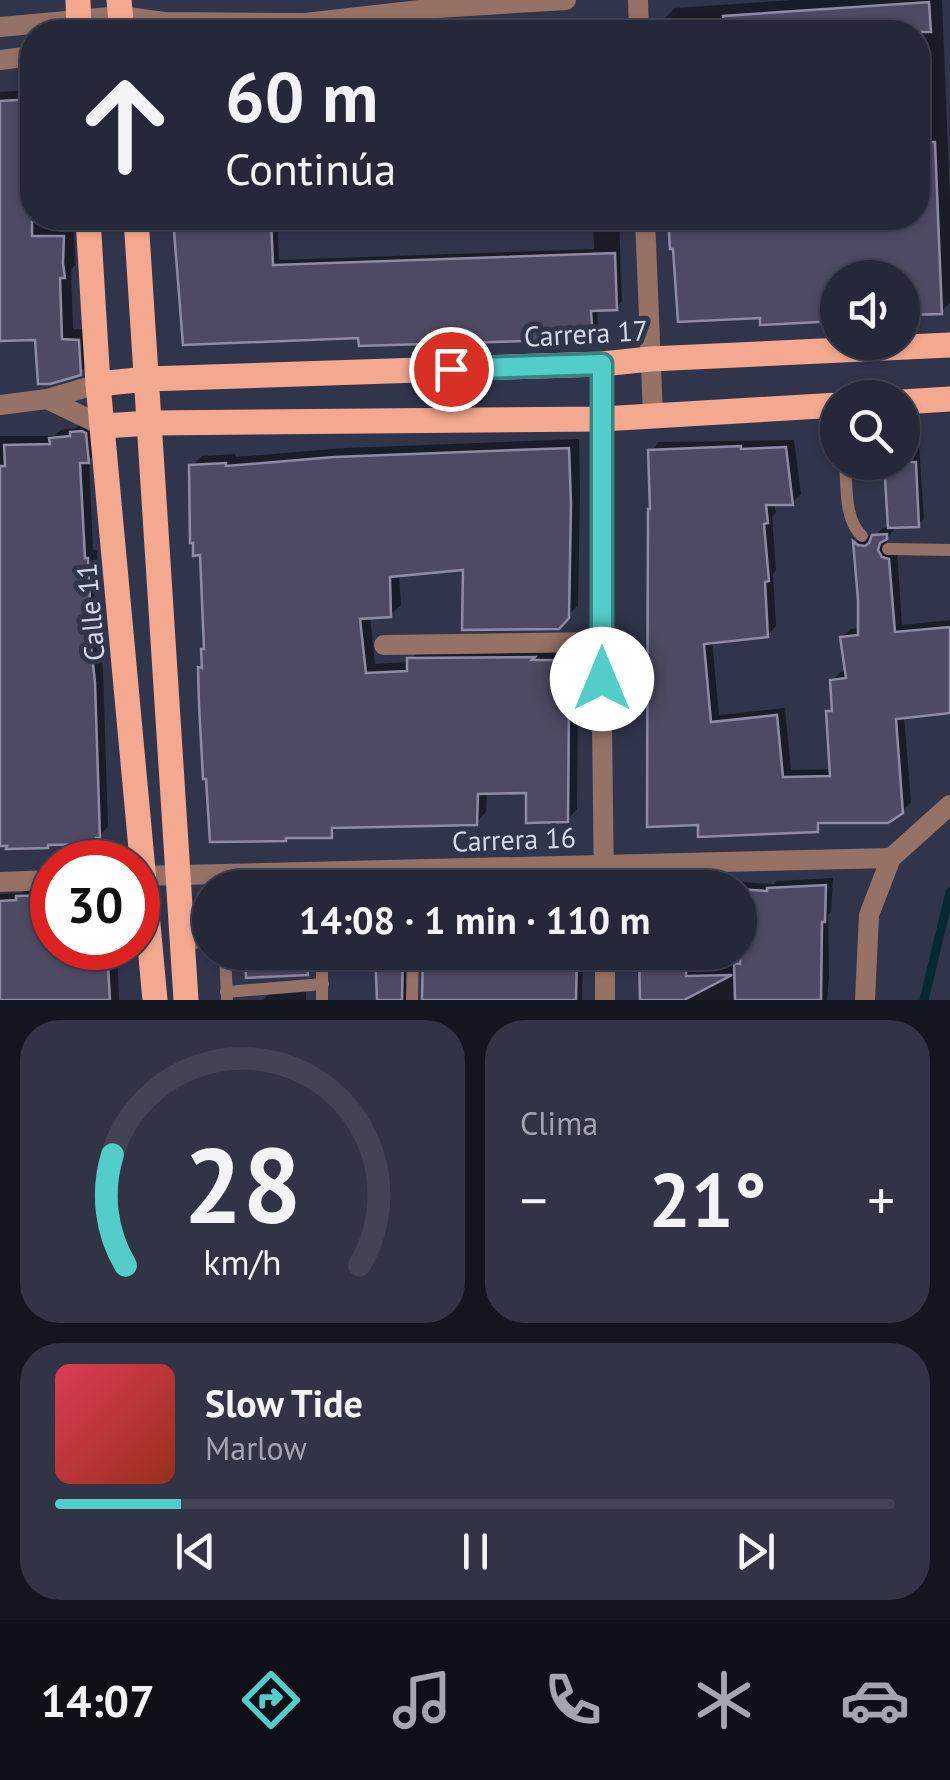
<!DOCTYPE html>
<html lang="es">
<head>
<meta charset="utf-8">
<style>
  body { margin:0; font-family:"PT Sans",sans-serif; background:#313444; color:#f1f3f6; height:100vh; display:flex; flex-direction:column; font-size:38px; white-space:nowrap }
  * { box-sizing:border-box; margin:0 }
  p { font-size:32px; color:#a3a6ae }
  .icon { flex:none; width:55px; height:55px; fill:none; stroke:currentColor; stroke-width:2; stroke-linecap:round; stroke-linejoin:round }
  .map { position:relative; height:1000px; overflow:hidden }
  .side { display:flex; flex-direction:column; gap:20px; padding:20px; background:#14161f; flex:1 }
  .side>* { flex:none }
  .hud { position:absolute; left:20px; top:20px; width:910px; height:210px; border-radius:40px; box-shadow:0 2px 8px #0004,0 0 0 2px #424453; background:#252839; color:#f1f3f6; overflow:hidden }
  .buttons { position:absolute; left:820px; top:260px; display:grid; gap:20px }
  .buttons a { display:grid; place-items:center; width:100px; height:100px; border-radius:50%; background:#252839; box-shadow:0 2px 8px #0004,0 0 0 2px #424453; font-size:50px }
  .speed { position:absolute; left:30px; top:840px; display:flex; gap:20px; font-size:50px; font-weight:700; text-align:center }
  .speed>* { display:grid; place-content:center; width:130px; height:130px; border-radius:50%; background:#252839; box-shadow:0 2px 8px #0004,0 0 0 2px #424453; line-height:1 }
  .speed .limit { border:15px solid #d22; background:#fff; color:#111 }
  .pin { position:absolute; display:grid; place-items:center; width:85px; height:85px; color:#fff; margin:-42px; border:5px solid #fff; border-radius:50%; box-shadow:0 2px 10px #0007 }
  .me { position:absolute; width:110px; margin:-55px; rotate:0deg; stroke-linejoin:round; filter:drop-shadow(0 0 8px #0008) }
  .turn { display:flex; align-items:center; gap:35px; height:210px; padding:0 40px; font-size:45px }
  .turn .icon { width:130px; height:130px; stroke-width:2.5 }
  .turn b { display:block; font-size:70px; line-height:85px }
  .big { font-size:75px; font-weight:700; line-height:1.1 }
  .side .tile { flex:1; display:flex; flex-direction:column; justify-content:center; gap:15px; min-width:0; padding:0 35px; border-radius:40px; background:#313444 }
  .side .dial { align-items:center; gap:0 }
  .dial svg { height:260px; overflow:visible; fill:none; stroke:#424453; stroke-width:7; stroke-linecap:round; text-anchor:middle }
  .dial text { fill:#f1f3f6; stroke:none }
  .song { display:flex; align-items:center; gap:30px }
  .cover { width:120px; height:120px; border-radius:15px; background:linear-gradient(135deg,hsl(350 70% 55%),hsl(10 70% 35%)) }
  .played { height:10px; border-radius:5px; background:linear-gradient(90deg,#53cdc9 15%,#424453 15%) }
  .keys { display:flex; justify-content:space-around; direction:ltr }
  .heat { display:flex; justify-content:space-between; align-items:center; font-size:55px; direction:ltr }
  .side .tiles { flex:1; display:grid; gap:20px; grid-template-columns:1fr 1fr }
  .tile:last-child { grid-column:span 2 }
  .trip { position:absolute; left:192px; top:870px; width:565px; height:100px; border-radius:50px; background:#252839; box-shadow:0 2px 8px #0004,0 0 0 2px #424453; font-weight:700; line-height:100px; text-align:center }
  .menu { display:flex; height:160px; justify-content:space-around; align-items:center; background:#0f1017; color:#a3a6ae }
  .menu .icon { width:70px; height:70px }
  .menu .on { color:#53cdc9 }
  .menu b { font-size:45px; color:#f1f3f6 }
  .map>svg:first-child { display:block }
  .shadow { fill:#0007 }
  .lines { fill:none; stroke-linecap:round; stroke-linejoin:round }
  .stream { stroke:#052832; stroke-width:9 }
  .building { fill:#4e4a63; stroke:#8f8ba7; stroke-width:2.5 }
  .service { stroke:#967165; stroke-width:12 }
  .minor { stroke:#967165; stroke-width:20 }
  .tertiary { stroke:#967165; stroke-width:20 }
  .primary { stroke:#f4a890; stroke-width:25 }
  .route-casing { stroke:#368583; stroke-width:25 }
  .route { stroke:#53cdc9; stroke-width:18 }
  .labels { text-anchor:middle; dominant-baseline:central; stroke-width:10; stroke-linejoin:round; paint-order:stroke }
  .street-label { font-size:28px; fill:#d6d9e9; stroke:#31354c }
</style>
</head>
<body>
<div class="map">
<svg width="950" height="1000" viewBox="0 0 950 1000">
  <rect width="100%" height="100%" fill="#31354c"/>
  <g class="shadow">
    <path d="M792,0H942L950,200V303L941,311L902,278H838V318L763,322V316L676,246L672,247L670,218H918V32H659V24L675,8Z"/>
    <path d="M621,23V32H587L594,24Z"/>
    <path d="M32,90V218H67L65,226H74L75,265L71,269L73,329L89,330L91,361L80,372L37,338L0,339V92Z"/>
    <path d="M177,218H277L279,260L594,249L593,218H619L622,301L616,308H597L598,330L592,336H361L185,343Z"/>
    <path d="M81,424L95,425L97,452L89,460L93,550H97L98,589L94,593L103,671L108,826L95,842H51L47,846L0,847V436H54L61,430L76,428Z"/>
    <path d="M579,439L580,492L578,605L558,626L466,567L399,574L401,605L390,615L370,616L375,664L410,662L420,649L589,651L588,689L578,698L577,809L567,820L528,790L487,791L486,812L476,823L340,826L330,835L289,836L285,839L200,668L204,665L206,648L202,552L192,466L202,456L235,454L236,457L346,448Z"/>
    <path d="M794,440L801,494L792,503H774L776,512L772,517L776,570L773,574L776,626L767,635L712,641L719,715L785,708L791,770L832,769L829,712L834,707L832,681L841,672L847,671L842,638L851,629L860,628L861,599L856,542L863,534L873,538L883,528L890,527L902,462V446L919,445L924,519L918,524L895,525V528L886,540L890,549L897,551L902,625L950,620V710L904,716L911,802L902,811L825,821L816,829L700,835L651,451L659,442Z"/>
    <path d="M833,878L831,912L828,915L829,976L827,1000H642L641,952H740V888H648L650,885H660L663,882L693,883V886L738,885L741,882L774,884L777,881Z"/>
    <path d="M27,888H52V948H117L119,1000H0V894L23,893Z"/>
    <path d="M377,952H411L413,1000H380Z"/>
    <path d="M425,952H583L582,1000H424Z"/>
    <path d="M311,953L312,968L307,973L248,960L253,954Z"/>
    <path d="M306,992V1000H263L268,995Z"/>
  </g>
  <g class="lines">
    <path class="stream" d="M924,1000L950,892"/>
  </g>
  <g class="building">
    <path d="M929,2L931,32H724L723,16Z"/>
    <path d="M32,99V236H64L63,263L65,278H60L62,339L79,340L81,375L50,384H38L35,340L0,341V101Z"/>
    <path d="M918,142H935L942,314L902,315V278H838L837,321L760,325V318L678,322L673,249H670L668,218H918Z"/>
    <path d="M173,218L271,219L273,265L615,253L617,310L591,311L593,339L359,346L358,338L183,345Z"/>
    <path d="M82,431L86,433L89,463H80L85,558H88L90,600H86L95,682L100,838H96V844L48,845V848L6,849L7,846H0V466H5L4,445L50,444L49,438L70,436V432Z"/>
    <path d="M741,446V449L786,447L793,505H766L768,523L764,524L769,581L765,582L768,637L704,644L711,722L777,715L783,777L830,776L826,711H832L830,680L846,678L840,637L858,635V600L853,541L858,545L865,546L869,543L872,535L887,534V539L880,543L878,550L882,557L889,559L895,632L950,627V713L896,719L903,813L888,823H818V832L698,837V825L647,827L648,509H650L648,450Z"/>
    <path d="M569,448L571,503L569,618L559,629L462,630L463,570L390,577L391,617L360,619L366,673L407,671V658L535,657L532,660H579V702H569L568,822L526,823V793L478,794L477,825L332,828V838H286V841L210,842L206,779H203L199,704L198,667L202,668L201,649H204L200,555L193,556V543H190L189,465L226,463V466L334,457Z"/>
    <path d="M884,462H916L919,527L888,528Z"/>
    <path d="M826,885L825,922H822L821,1000H735L734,963L740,964V889L767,891V888Z"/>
    <path d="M52,895V948H107L110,1000H0V901L16,900V896Z"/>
    <path d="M375,952H403L402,1000H377Z"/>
    <path d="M423,952H577L576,1000H422Z"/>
    <path d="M639,952H686V976L732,975L684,1000H640Z"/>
    <path d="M307,957L308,975L246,978L245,959Z"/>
  </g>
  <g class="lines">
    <g class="service">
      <path d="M845,462C847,486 844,519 862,536"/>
      <path d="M888,549L950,550"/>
      <path d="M182,945L210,940"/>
      <path d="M225,952L227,998"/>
      <path d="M226,992L323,984"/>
      <path d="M322,1000V952"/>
      <path d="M412,1000L413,952"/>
    </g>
    <g class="minor">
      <path d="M638,0L639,32"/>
      <path d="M0,27L120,16L164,22L305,23L437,8L566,0"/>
      <path d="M0,60L32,56"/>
      <path d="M645,218L653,416"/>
      <path d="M602,364L601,642L604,888"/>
      <path d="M47,399L103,426"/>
      <path d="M0,405L47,399L98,384"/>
      <path d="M384,645L601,642"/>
      <path d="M138,876L891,858"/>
      <path d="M0,882L52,880"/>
      <path d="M605,952V1000"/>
    </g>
    <path class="tertiary" d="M865,1000L869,915L891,858L950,805"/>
    <g class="primary">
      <path d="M78,0L79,32"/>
      <path d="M119,0L122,32"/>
      <path d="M88,218L98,384L155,1000"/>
      <path d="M136,218L186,1000"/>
      <path d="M98,384L147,379L602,364L650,359L950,345"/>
      <path d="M902,402L950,399"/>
      <path d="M103,426L151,423L602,419L838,405"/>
    </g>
  </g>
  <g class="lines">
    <g class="route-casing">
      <path id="route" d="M451,369L602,364V679"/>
    </g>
    <use href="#route" class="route"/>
  </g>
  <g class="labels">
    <g class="street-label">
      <text transform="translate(586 333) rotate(-3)">Carrera 17</text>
      <text transform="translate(90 612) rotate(-95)">Calle 11</text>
      <text transform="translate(514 839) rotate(-2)">Carrera 16</text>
    </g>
  </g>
</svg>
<div class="buttons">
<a><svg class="icon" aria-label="sound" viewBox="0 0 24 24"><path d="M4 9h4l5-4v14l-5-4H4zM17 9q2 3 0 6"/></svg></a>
<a><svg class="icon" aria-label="search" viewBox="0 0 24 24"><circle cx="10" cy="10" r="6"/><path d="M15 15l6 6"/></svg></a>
</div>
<div class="speed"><div class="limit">30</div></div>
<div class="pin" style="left:451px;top:369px;background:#d93025"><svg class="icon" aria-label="arrive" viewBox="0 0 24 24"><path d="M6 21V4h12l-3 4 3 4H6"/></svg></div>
<svg class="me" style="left:602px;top:679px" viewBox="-20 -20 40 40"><circle r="19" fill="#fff"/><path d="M0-13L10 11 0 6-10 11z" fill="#53cdc9"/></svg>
<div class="trip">14:08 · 1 min · 110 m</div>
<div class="hud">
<div class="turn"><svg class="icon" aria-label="ahead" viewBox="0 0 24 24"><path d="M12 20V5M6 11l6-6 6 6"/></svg><div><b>60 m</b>Continúa</div></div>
</div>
</div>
<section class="side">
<div class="tiles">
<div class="tile dial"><svg viewBox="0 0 100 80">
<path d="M14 69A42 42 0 1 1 86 69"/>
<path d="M14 69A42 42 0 0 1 10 35" stroke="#53cdc9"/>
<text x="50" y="56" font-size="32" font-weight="700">28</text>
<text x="50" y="72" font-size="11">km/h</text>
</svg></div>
<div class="tile"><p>Clima</p>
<div class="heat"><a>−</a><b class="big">21°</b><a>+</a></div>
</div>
<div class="tile">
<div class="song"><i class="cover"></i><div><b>Slow Tide</b><p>Marlow</p></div></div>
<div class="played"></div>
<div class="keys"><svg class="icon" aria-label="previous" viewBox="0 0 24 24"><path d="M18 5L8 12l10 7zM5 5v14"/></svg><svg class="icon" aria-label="pause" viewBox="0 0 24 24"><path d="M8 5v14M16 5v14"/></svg><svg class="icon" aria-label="next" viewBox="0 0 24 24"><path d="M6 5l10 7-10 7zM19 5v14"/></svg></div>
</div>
</div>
</section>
<nav class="menu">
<b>14:07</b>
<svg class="icon on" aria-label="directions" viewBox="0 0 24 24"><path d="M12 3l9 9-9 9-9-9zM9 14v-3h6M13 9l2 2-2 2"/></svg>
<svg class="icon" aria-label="music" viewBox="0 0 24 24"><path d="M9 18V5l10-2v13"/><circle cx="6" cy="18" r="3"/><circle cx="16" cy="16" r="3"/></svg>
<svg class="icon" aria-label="phone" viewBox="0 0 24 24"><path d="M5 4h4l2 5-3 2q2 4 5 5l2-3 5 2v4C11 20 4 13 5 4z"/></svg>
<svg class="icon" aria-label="climate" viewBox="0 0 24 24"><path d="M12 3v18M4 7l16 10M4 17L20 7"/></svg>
<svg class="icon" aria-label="car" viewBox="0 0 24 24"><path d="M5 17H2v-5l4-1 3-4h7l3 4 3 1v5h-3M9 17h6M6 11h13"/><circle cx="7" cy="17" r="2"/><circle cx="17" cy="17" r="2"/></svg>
</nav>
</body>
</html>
